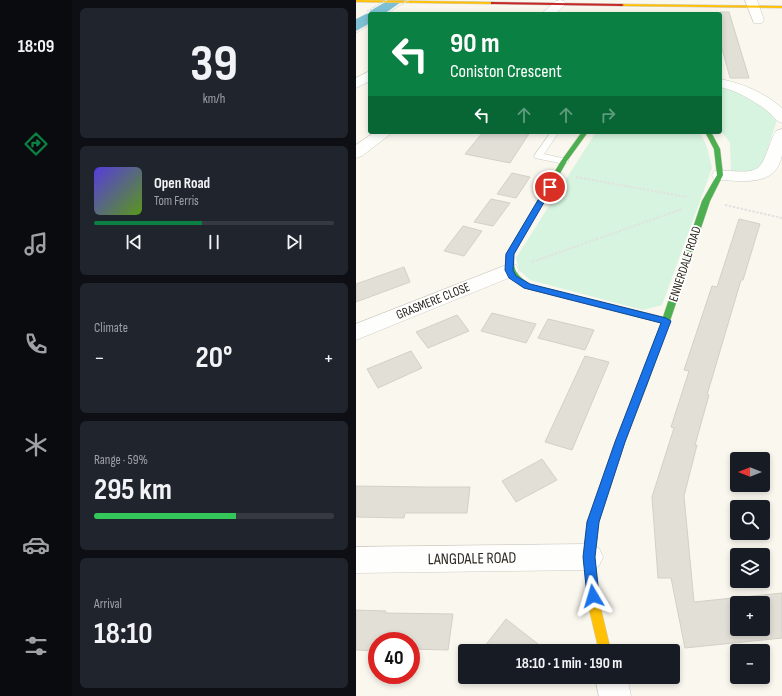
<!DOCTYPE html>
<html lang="en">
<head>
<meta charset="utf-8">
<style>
  body { margin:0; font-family:"Sofia Sans Condensed",sans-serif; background:#20242c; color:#f1f3f6; height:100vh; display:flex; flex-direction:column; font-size:15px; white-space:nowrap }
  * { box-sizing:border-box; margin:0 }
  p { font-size:13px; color:#9ea1a6 }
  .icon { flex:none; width:22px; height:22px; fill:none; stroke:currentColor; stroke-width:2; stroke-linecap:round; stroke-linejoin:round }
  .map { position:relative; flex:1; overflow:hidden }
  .sheet { display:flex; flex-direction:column; gap:8px; padding:8px; background:#0d0f14; width:284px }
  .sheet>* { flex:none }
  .top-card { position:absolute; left:12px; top:12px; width:354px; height:122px; border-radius:4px; box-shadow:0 2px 6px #0003; background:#0b8043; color:#fff; overflow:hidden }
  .needle { width:26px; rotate:270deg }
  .buttons { position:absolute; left:374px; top:452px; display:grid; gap:8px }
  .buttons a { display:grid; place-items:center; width:40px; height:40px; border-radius:4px; background:#171b24; box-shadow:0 2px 6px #0003; font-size:20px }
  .speed { position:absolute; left:12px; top:632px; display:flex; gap:8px; font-size:20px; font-weight:700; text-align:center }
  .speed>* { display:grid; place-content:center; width:52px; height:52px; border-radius:50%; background:#171b24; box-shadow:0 2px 6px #0003; line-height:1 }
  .speed .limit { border:6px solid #d22; background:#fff; color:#111 }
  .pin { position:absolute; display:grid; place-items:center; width:34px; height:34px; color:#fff; margin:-17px; border:2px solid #fff; border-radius:50%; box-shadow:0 1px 4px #0007 }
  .me { position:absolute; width:44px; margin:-22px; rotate:353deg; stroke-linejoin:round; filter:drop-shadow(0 0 3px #0008) }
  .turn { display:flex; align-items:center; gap:14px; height:84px; padding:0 16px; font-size:18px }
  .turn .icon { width:52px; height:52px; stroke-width:2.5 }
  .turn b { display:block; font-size:28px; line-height:34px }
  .lanes { display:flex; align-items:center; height:38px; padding:0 16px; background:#0003; justify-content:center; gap:20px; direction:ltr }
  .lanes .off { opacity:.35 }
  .big { font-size:30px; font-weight:700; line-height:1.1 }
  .sheet .card { flex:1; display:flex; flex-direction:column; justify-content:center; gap:6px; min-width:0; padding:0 14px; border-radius:6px; background:#20242c }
  .sheet .dial { align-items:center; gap:0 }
  .dial b { font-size:52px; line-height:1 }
  .song { display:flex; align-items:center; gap:12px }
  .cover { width:48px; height:48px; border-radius:6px; background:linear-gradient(135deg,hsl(250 70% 55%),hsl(90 70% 35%)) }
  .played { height:4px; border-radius:2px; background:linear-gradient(90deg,#0b8043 45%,#363941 45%) }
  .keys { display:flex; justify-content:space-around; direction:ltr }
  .heat { display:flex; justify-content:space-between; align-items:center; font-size:22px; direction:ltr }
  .charge { height:6px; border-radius:3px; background:linear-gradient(90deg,#34c759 59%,#363941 0) }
  .trip { position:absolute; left:102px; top:644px; width:222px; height:40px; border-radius:4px; background:#171b24; box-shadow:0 2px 6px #0003; font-weight:700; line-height:40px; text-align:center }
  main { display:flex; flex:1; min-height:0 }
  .menu { display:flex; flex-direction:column; width:72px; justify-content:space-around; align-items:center; background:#090b0e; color:#9ea1a6 }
  .menu .icon { width:28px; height:28px }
  .menu .on { color:#0b8043 }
  .menu b { font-size:18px; color:#f1f3f6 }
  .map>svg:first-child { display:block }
  .green { fill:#d6f4df }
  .water { fill:#7dc0d4 }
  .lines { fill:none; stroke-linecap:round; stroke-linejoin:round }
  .canal { fill:#7dc0d4; fill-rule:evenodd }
  .building { fill:#e2dfd7; stroke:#d4d0c8; fill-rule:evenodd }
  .lane-casing { stroke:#cfcbc3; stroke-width:1 }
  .street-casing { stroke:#cfcbc3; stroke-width:1 }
  .fast-casing { stroke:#cfcbc3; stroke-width:1 }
  .slow-casing { stroke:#cfcbc3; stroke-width:1 }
  .jam-casing { stroke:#cfcbc3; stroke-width:1 }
  .path-far1 { stroke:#e2e2df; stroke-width:1.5; stroke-dasharray:2 1; stroke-linecap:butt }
  .path { stroke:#e2e2df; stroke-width:2; stroke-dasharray:2.5 1.5; stroke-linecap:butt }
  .lane { fill:#fefefd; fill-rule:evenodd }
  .street { fill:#fefefd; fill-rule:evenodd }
  .fast { fill:#4caf50; fill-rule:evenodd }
  .slow { fill:#ffc107; fill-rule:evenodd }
  .jam { fill:#c62828; fill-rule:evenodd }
  .path-bridge { stroke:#e2e2df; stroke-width:1.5; stroke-dasharray:2 1; stroke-linecap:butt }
  .route { fill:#1a73e8; stroke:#114b97 }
  .labels { text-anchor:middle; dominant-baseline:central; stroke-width:3.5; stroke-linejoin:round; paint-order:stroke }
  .street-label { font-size:13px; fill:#2c281f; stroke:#fff }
  .near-street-label { font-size:16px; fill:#2c281f; stroke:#fff }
</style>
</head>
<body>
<main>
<nav class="menu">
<b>18:09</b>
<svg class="icon on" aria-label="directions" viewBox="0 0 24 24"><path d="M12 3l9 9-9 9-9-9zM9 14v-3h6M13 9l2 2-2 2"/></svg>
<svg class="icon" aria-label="music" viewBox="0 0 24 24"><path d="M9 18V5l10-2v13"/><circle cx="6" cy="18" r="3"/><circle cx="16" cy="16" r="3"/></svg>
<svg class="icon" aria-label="phone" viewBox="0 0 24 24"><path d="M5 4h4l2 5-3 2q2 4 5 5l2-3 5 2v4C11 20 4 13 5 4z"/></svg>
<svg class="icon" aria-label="climate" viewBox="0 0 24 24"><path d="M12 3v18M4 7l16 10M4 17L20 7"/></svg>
<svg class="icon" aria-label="car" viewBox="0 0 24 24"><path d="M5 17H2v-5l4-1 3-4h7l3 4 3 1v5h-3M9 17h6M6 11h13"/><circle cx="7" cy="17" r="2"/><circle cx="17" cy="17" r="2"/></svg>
<svg class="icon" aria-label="filters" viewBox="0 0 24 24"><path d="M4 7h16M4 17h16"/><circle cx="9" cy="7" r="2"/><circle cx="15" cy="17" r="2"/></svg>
</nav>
<section class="sheet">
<div class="card dial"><b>39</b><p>km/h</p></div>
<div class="card">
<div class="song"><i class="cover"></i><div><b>Open Road</b><p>Tom Ferris</p></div></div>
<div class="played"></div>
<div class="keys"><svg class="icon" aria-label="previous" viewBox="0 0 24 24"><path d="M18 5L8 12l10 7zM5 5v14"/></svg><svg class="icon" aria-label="pause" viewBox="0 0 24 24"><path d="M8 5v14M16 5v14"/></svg><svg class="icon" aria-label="next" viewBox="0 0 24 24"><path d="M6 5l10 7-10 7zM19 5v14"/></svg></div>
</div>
<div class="card"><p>Climate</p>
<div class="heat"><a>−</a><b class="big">20°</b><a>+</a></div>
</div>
<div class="card"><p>Range · 59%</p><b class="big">295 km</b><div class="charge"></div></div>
<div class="card"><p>Arrival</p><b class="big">18:10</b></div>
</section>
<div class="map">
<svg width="426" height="696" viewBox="0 0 426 696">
  <rect width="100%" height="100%" fill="#faf7ef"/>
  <g class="green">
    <path d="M364,86L378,90L418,113L421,120L406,166L400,173L375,172L374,143L364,129Z"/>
    <path d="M240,132H344L351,147L356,168L306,305L287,310L174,280L163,270L160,258Z"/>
  </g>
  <path class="water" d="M24,11L25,14H14V23L0,31V19L10,14Z"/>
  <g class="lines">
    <path class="canal" d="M33,0H48L28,14H14V16L13,14L14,11Z"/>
  </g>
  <g class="building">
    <path d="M364,12H373L393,78H374L364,41Z"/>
    <path d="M127,132H174L154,163L109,154Z"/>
    <path d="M156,173L174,177L160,198L141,194Z"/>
    <path d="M135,199L154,203L137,226L118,222Z"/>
    <path d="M383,219L404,224L387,280H385L351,395H353L339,445H341L328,496L338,602L426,593V638L329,648L315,578H302L296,497L318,428L315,427L333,371L328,370L356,286L361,287ZM381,603H407V629H381Z"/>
    <path d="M107,226L126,231L108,256L88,251Z"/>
    <path d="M48,267L54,282L0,302V284Z"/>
    <path d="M136,313L180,324L170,343L125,331Z"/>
    <path d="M101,315L113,331L72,348L60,332Z"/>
    <path d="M192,319L238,330L229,350L182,338Z"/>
    <path d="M55,351L66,368L22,388L11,369Z"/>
    <path d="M229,356L253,362L216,450L189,442Z"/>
    <path d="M186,459L201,480L160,502L146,481Z"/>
    <path d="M0,486L70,487H114L111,513H49L48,518L0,517Z"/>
    <path d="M0,610L30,611L29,613L97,614L92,650L55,649V641H21V651L0,650Z"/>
    <path d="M150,619L191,651H125Z"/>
  </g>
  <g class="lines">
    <g class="lane-casing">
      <path id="lane" d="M195,132H203L188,154L211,159L213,161L211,163L208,164L179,158L178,156Z"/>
    </g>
    <g class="street-casing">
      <g id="street">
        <path d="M204,0L208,1L210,4L199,14H185L200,1Z"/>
        <path d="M389,0H401L408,20L406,23H398Z"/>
        <path d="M14,71V81L0,88V78Z"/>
        <path d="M364,79C386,83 409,93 426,108V123C419,121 416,114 409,109C396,100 380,90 364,87Z"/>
        <path d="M426,129C426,137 426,147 426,155C420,187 388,181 364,180L358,179L356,175L358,171C372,168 398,178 406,163C412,153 414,140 420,131Z"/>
        <path d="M19,132H37L6,156L0,158V145Z"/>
        <path d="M153,264L160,265L163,270L160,275L0,340V324Z"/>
        <path d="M233,544L243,548L247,557L243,566L233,570L0,573V547Z"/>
        <path d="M239,677H271L275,696H243Z"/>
      </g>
    </g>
    <g class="fast-casing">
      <path id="fast" d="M226,132H232L211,161L158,254C157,271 160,275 174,284L307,317L346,201L361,175L358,149L349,132H355L364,149L367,175L354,201L314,321L291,385L289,388H283L281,385L305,323L168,288C154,279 149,271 150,254L205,161Z"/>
    </g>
    <g class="slow-casing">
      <g id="slow">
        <path d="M0,0L137,2L139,3L137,4L0,2Z"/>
        <path d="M264,4L426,6V8L266,6H264Z"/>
        <path d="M286,381L289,382L291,385L269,442L243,522L239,557L245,609L255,651H243L233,609L227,557L231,522L259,442L281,385L283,382Z"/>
      </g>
    </g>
    <g class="jam-casing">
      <path id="jam" d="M135,2L266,4L268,5L266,6L137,4H135Z"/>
    </g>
    <path class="path-far1" d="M0,33L14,24"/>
    <g class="path">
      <path d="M220,177L331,197"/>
      <path d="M369,205L426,218"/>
      <path d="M176,262L326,209"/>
    </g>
    <use href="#lane" class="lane"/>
    <use href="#street" class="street"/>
    <use href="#fast" class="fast"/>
    <use href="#slow" class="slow"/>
    <use href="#jam" class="jam"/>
    <g class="path-bridge">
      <path d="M11,11L31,0"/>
      <path d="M33,12L53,0"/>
    </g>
  </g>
  <path class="route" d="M191,185H196L197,187L158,254L157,270L160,276L174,284L310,318L315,321L269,442L243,522L239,557L243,596L242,600L237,602L233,600L231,596L227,557L231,522L259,442L305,323L168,288L153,278L149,270L150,254Z"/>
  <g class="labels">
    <g class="street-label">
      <text transform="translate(329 264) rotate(-72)">ENNERDALE ROAD</text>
      <text transform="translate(77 301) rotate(-22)">GRASMERE CLOSE</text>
    </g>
    <g class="near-street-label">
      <text transform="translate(116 559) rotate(-1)">LANGDALE ROAD</text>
    </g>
  </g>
</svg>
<div class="buttons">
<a><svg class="needle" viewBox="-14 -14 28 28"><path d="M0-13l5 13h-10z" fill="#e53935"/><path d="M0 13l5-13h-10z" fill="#9ea1a6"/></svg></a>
<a><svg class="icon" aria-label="search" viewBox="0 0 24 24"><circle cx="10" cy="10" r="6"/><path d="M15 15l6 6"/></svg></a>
<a><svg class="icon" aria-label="layers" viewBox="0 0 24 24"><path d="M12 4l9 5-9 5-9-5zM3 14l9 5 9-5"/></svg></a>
<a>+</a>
<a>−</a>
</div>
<div class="speed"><div class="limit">40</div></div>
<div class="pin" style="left:194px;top:187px;background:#d93025"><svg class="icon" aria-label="arrive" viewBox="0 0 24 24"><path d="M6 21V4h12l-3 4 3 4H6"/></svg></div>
<svg class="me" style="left:237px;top:596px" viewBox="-20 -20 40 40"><path d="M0-17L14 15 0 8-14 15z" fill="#1a73e8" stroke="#fff" stroke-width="4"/></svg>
<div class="trip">18:10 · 1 min · 190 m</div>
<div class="top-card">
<div class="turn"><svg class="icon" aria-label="left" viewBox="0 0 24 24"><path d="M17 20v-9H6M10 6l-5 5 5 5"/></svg><div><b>90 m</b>Coniston Crescent</div></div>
<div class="lanes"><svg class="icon" aria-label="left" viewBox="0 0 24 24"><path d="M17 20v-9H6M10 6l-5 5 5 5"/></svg><svg class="icon off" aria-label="ahead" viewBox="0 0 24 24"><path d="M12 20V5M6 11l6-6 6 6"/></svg><svg class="icon off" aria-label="ahead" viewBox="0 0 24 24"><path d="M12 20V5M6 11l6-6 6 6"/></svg><svg class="icon off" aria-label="right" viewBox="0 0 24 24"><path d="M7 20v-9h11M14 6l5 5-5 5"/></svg></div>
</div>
</div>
</main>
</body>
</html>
